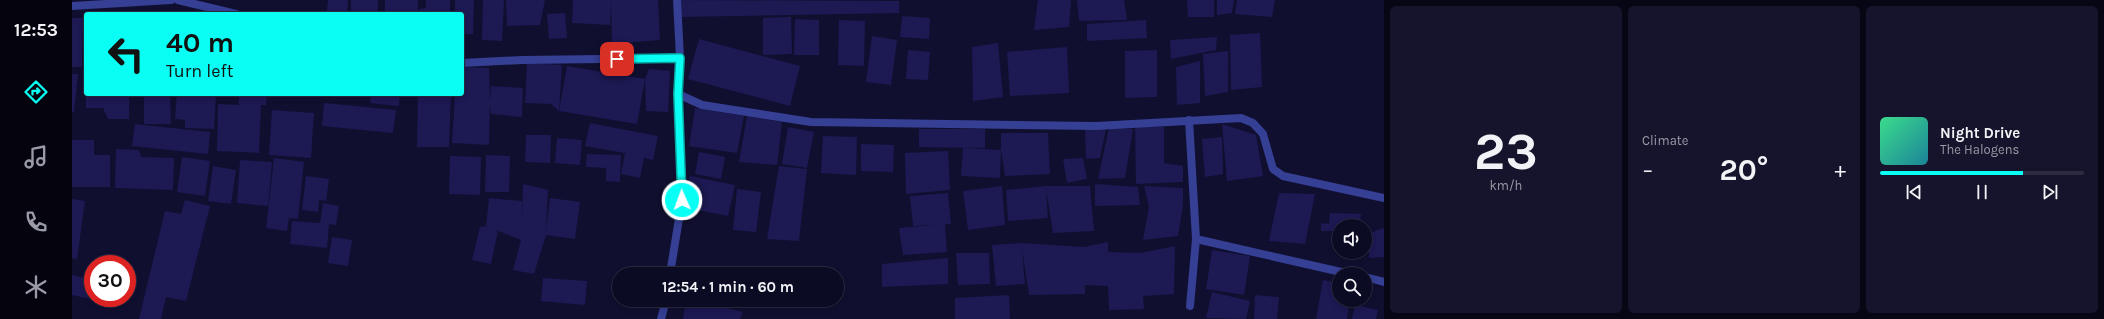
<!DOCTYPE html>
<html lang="en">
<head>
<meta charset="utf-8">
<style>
  body { margin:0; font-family:Karla,sans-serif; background:#15142c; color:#f1f3f6; height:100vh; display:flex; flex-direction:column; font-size:15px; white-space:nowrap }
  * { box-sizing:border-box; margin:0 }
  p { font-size:13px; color:#9a9ba6 }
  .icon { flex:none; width:22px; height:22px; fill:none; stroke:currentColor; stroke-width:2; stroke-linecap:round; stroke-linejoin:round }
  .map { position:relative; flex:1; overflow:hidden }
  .panel { display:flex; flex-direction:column; gap:6px; padding:6px; background:#070614; width:720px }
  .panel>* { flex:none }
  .guide { position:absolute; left:12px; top:12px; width:380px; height:84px; border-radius:4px; box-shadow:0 2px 6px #0003,0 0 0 1px #2c2b41; background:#0afff4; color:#111; overflow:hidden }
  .buttons { position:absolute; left:1260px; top:219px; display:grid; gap:8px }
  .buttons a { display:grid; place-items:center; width:40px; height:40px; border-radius:50%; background:#0c0b24; box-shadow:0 2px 6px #0003,0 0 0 1px #2c2b41; font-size:20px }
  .speed { position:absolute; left:12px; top:255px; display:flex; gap:8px; font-size:20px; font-weight:700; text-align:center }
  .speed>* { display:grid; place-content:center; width:52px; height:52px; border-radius:50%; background:#0c0b24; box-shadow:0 2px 6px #0003,0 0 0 1px #2c2b41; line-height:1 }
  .speed .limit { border:6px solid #d22; background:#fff; color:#111 }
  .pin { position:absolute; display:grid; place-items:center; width:34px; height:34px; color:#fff; margin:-17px; border-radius:8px; box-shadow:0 2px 6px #0006 }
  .me { position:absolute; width:44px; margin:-22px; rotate:358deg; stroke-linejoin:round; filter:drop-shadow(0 0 3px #0008) }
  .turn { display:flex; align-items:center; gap:14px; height:84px; padding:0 16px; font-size:18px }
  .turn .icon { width:52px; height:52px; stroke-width:2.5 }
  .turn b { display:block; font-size:28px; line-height:34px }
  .big { font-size:30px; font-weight:700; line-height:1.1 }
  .panel .card { flex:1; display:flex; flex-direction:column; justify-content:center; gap:6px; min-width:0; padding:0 14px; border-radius:6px; background:#15142c }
  .panel .dial { align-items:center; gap:0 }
  .dial b { font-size:52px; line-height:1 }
  .song { display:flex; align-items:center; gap:12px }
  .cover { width:48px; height:48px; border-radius:6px; background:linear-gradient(135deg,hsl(150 70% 55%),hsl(190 70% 35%)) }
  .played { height:4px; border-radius:2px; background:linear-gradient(90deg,#0afff4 70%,#2c2b41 70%) }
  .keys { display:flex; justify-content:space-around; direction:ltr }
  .heat { display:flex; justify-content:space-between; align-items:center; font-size:22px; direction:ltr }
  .panel .tiles { flex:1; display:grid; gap:6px; grid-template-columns:repeat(3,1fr) }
  .trip { position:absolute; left:540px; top:267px; width:232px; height:40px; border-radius:20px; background:#0c0b24; box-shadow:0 2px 6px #0003,0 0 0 1px #2c2b41; font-weight:700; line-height:40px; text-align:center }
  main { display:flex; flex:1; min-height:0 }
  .tabs { display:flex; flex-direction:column; width:72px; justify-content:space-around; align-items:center; background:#05040e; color:#9a9ba6 }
  .tabs .icon { width:28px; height:28px }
  .tabs .active { color:#0afff4 }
  .tabs b { font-size:18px; color:#f1f3f6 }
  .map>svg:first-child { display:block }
  .building { fill:#1c1953 }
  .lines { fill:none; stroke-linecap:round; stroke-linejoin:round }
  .minor { stroke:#353f93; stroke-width:8 }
  .route-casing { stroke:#06a69f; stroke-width:10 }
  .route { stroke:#0afff4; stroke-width:7 }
</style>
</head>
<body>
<main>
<nav class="tabs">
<b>12:53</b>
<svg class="icon active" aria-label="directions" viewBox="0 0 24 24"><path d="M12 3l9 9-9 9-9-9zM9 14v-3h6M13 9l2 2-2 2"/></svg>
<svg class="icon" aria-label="music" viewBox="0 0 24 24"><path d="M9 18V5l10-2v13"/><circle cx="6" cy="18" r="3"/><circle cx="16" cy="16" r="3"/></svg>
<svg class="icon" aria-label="phone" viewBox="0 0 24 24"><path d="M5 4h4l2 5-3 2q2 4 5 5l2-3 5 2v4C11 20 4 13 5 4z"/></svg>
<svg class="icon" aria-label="climate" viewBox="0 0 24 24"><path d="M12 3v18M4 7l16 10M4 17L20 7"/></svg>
</nav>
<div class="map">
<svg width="1312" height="319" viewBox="0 0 1312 319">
  <rect width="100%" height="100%" fill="#100f30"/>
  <g class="building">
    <path d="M256,0H276L275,13L255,11Z"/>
    <path d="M279,0H306V14L279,13Z"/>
    <rect x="313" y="0" width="33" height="14"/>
    <path d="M354,0H378V14H347V9L354,8Z"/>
    <path d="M383,0H402L401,34H390V14H383Z"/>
    <path d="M411,0H432L430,41L410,40Z"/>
    <path d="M434,0H473L468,25L435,26Z"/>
    <path d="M501,0H586L588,40L540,44L539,2L538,25L500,23Z"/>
    <path d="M608,0L827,1V13L609,17Z"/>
    <path d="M966,0H999L997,27L962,30Z"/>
    <path d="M1005,0H1052L1055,20L1007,21Z"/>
    <path d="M1115,0H1142V17H1116Z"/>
    <path d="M1145,0H1162L1160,13L1145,15Z"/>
    <path d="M1165,0H1203L1200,17L1163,14Z"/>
    <path d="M493,13L495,38L477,39L475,14Z"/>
    <path d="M830,16L858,18L857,39L828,37Z"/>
    <path d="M717,17H719L720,54L691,55V18Z"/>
    <path d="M0,18H11L10,67H0Z"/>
    <path d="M723,19L747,20V55H722Z"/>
    <path d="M767,20L793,21L792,66L766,65Z"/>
    <path d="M1074,20L1075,38L1015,41V24Z"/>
    <path d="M1188,33L1190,87L1159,90L1158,35Z"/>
    <path d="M800,36L825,40L819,85L794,82Z"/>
    <path d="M1145,37L1144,50L1099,59L1098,40Z"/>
    <path d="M627,39L728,66L718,106L616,79Z"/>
    <path d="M926,43L931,97L901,101L900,47Z"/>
    <path d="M995,47L997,93L938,96L935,52Z"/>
    <path d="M836,50L858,52L856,80L834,79Z"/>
    <path d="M1085,50V97L1053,98V51Z"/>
    <path d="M1156,51V92L1133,96L1131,54Z"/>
    <path d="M1128,61V103L1105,105L1104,67Z"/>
    <path d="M455,63L490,65L487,111L479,104L453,103Z"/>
    <path d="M495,66L573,79L565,124L487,111Z"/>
    <path d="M390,67L417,68L418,101L419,86L451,88L450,117L419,114L418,104L417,145L380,143L383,94H390Z"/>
    <path d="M577,69L598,71L596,112L574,111L573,79Z"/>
    <path d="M0,74H6L2,112H0Z"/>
    <path d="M14,94H57V119H36L31,108H14Z"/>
    <path d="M72,94H98L99,124H72Z"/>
    <path d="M105,94H144L142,129L113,128V120L103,119Z"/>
    <path d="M167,94H195L194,105H189L187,153L145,151L146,104L167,105Z"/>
    <path d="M299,94H328L327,106L298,103Z"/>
    <path d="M346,94H379L377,147H345Z"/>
    <path d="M252,103L324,110L321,133L250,126Z"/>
    <path d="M623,108L672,116L665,153L617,146Z"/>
    <path d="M200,110L242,113L239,158L197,155Z"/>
    <path d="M675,116L710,122L705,165L667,162Z"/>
    <path d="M518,123L586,136L581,160L572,158L568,178L549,174L553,153L513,146Z"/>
    <path d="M63,124L138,132L136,154L60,146Z"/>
    <path d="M1150,124L1184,135L1191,176L1155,181Z"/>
    <path d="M1063,126L1092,127V163L1111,166V182L1064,184Z"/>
    <path d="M716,127L742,132L735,168L710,164Z"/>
    <path d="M1037,128L1061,129L1053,178L1026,179Z"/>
    <path d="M847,129H913V148L847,147Z"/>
    <path d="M1013,129H1034L1028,158L1014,159Z"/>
    <path d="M929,133H976L978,174L933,176L929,150L928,178L889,176L891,148L929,150Z"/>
    <path d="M454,135H479L478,163L453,162Z"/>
    <path d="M751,136L785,137L784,175L749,173Z"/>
    <path d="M1150,137L1151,174L1133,177L1130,139Z"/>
    <path d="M485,138L510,140L508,165L483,163Z"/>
    <path d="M0,140H22V155H38V187H0Z"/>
    <path d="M789,144L822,145L821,172L789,171Z"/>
    <path d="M44,149L67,150L69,157L102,158L101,190L43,188Z"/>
    <path d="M876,151L878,190L834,194L833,153Z"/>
    <path d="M627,152L653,157L649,179L623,174Z"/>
    <path d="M515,154L549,155L548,182L534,181V168L514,167Z"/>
    <path d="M414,155L438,156L437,192H413Z"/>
    <path d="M378,156L409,157L408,195L377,194Z"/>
    <path d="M110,157L138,161L133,196L105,192Z"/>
    <path d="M202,158L232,162L226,219L217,218L215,231L194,228Z"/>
    <path d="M1011,158L1015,179L995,183L991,159Z"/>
    <path d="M168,160L200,162L196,206L165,203Z"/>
    <path d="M141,166L164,170L159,204L136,201Z"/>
    <path d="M707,166L735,169L727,241L695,239Z"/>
    <path d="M234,176L257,179L254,201L247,200L246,212L230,210Z"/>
    <path d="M618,176L663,185L656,216L611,207Z"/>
    <path d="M451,184L476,190L474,231L478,198L508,202L503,239L474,235L462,274L441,270L449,240L419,228L426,231L419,264L400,260L408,227L414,226L417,198L450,201V219Z"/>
    <path d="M1023,184L1066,187L1068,205L1023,206Z"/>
    <path d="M930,186L933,225L896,230L891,191Z"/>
    <path d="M974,186H1018L1022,231L981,233L974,189L976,218L936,221L934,190Z"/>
    <path d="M1072,186L1111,188V205L1106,236L1071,240L1077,207Z"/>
    <path d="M665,189L689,192L684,232L661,230Z"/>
    <path d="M876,193L879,224H873L875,252L831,255L827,228L861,225L841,226L838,196Z"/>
    <path d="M1207,193L1243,194L1233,244L1197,241Z"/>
    <path d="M0,199L13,201L5,259L0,258Z"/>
    <path d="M113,200L138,206L114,301L94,297L89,319H67L93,211L109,214Z"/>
    <path d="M251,203L267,206L264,225L257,224L255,248L218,244L220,221L248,223Z"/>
    <path d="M1258,213L1289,214L1288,226H1267V231H1249V223L1257,224Z"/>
    <path d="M1312,228V257L1297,258V233Z"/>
    <path d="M260,237L280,240L276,266L256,263Z"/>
    <path d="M1036,242V252L1068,253L1103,246L1102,294L1071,296L1072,309L1037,310L1036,286L1013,285V294L957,295L950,249L953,284L924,286L920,245L949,243L1012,247Z"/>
    <path d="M1140,250L1178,256L1172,295L1134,289Z"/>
    <path d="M884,253H917L918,284L886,285Z"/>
    <path d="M876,258V284L810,287V264Z"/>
    <path d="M0,275L21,280V298H33L32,302L0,295Z"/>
    <path d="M471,278L515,281L513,305L469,301Z"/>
    <path d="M1251,280L1267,283V300H1278L1275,319H1244Z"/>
    <path d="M1140,292L1178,301L1174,319L1134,318Z"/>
    <path d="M937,295L938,319H883V298Z"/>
    <path d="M1183,295L1207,297L1205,319H1182Z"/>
    <path d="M614,300L637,303L671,312L668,319H611Z"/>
    <path d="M1283,305L1306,310L1304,319H1280Z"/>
  </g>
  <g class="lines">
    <g class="minor">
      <path d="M106,0L164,14"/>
      <path d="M0,6L99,0"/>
      <path d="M390,63L450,60L608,58"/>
      <path d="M606,94L630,105L739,122L1024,126L1169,118L1181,123L1191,134L1201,169L1211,176L1312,198"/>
      <path d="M1117,120L1124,239L1118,306"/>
      <path d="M1124,239L1278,274"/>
      <path d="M598,274L610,200L606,94L608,58L605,0"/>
      <path d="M1293,277L1312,282"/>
      <path d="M589,319L594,300"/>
    </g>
  </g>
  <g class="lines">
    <g class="route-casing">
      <path id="route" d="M545,59L608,58L606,94L610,200"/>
    </g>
    <use href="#route" class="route"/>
  </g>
</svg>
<div class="buttons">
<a><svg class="icon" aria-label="sound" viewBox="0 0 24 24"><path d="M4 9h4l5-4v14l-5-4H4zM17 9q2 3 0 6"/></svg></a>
<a><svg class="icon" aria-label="search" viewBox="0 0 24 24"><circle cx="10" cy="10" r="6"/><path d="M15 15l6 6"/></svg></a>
</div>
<div class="speed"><div class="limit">30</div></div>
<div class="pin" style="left:545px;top:59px;background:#d93025"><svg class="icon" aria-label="arrive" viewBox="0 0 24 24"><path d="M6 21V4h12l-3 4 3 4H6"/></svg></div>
<svg class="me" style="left:610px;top:200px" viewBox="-20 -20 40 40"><circle r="17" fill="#0afff4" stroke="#fff" stroke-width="3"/><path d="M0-11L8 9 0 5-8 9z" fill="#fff"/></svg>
<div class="trip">12:54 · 1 min · 60 m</div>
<div class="guide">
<div class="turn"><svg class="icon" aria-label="left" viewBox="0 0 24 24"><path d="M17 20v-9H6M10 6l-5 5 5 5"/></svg><div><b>40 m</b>Turn left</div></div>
</div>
</div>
<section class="panel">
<div class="tiles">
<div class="card dial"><b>23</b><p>km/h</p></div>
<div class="card"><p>Climate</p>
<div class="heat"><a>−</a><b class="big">20°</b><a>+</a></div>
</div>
<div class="card">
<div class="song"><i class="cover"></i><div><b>Night Drive</b><p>The Halogens</p></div></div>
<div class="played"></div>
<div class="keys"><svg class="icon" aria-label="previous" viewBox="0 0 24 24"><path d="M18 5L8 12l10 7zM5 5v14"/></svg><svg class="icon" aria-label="pause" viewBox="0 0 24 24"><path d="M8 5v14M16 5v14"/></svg><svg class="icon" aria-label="next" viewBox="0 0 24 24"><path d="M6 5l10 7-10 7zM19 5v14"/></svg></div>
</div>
</div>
</section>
</main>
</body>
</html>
